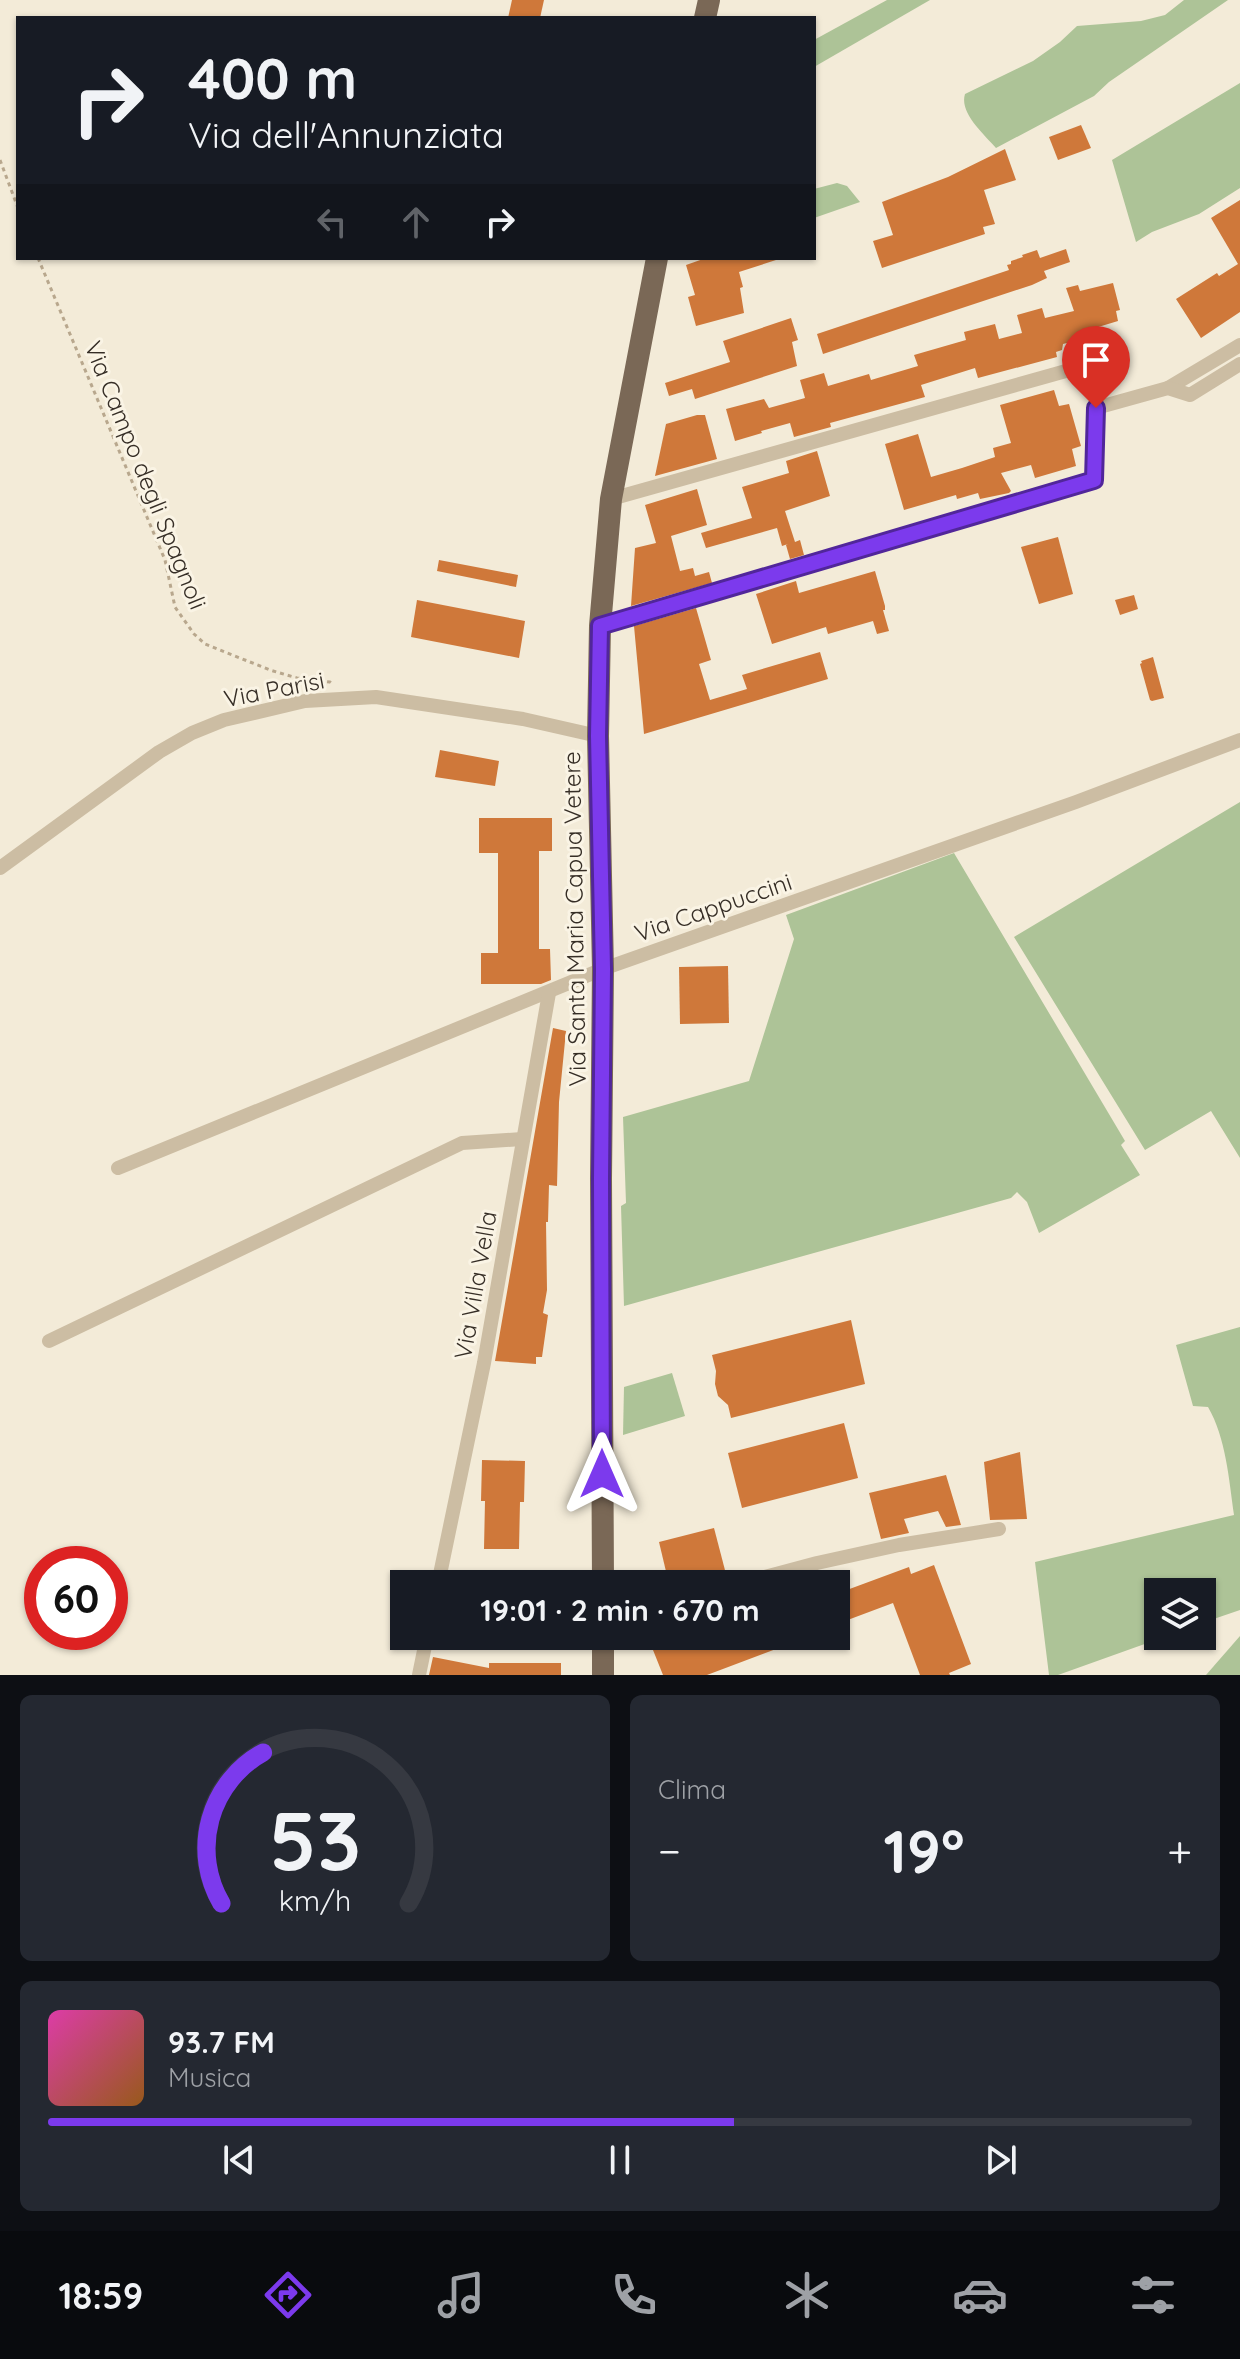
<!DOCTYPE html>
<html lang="it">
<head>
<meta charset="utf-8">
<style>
  body { margin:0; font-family:Quicksand,sans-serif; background:#242831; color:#f1f3f6; height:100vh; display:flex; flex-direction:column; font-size:30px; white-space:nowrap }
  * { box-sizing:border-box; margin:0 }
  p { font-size:26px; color:#9ea1a6 }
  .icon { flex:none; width:44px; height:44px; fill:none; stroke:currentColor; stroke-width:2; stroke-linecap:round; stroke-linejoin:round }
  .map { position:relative; height:1675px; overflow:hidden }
  .details { display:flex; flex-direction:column; gap:20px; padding:20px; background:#0d0f14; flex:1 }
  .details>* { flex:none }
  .hud { position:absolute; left:16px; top:16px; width:800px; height:244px; border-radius:0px; box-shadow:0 2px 6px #0004; background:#171b24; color:#f1f3f6; overflow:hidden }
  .fabs { position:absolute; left:1144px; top:1578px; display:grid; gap:16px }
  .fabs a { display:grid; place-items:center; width:72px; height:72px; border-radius:0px; background:#171b24; box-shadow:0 2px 6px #0004; font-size:40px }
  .speed { position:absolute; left:24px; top:1546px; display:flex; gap:16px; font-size:40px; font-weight:700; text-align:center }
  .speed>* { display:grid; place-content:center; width:104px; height:104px; border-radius:50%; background:#171b24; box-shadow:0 2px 6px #0004; line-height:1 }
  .speed .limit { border:12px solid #d22; background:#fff; color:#111 }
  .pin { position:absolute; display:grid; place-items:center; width:68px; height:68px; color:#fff; margin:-82px -34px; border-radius:50% 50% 50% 0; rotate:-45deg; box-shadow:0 0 8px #0007 }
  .pin .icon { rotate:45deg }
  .me { position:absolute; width:88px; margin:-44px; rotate:0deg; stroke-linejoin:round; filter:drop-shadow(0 0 6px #0008) }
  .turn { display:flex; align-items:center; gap:28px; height:168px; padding:0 40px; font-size:36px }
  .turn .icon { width:104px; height:104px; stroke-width:2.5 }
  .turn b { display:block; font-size:56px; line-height:68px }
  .lanes { display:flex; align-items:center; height:76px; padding:0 40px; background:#0003; justify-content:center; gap:40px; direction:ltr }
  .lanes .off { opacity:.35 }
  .big { font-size:60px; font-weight:800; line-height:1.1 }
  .details .tile { flex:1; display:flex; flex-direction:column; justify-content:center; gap:12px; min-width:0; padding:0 28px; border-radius:12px; background:#242831 }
  .details .dial { align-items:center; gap:0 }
  .dial svg { height:208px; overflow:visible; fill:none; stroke:#363941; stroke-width:7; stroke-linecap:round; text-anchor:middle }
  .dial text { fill:#f1f3f6; stroke:none }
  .song { display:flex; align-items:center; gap:24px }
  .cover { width:96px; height:96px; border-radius:12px; background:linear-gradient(135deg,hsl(320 70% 55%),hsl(30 70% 35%)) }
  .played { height:8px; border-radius:4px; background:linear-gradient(90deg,#7c3aed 60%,#363941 60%) }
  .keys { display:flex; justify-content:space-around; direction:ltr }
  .heat { display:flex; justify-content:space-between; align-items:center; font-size:44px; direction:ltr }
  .details .tiles { flex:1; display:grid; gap:20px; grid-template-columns:1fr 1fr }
  .tile:last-child { grid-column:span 2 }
  .trip { position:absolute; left:390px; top:1570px; width:460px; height:80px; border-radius:0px; background:#171b24; box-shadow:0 2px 6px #0004; font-weight:800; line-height:80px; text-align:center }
  .tabs { display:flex; height:128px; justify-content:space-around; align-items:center; background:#090b0e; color:#9ea1a6 }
  .tabs .icon { width:56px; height:56px }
  .tabs .selected { color:#7c3aed }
  .tabs b { font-size:36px; color:#f1f3f6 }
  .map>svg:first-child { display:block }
  .green { fill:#adc397 }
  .building { fill:#cf783a }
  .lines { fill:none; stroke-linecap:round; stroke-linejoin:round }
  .path { stroke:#b8a78d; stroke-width:3; stroke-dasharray:4 4; stroke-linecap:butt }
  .street { stroke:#ccbda3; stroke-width:14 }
  .primary { stroke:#7a6856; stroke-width:22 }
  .route-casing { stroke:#51269a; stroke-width:20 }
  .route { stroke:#7c3aed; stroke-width:14 }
  .labels { text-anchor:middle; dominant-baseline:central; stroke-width:6; stroke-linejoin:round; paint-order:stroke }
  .street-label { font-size:24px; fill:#362e26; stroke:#faf4e5 }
</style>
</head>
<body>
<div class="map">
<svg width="1240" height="1675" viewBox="0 0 1240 1675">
  <rect width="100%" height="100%" fill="#f3ebd8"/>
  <g class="green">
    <path d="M887,0H930L814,67V40Z"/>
    <path d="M1184,0H1228L1109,82L1094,96L996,148C984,134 959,113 965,94L1033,61L1060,42L1077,26L1141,21L1165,15Z"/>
    <path d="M1240,83V188L1199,214L1152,232L1136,242L1112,160Z"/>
    <path d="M837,183L847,186L860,202L814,218V189Z"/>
    <path d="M1240,802V1158L1211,1111L1145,1150L1014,937Z"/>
    <path d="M954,853L1125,1141L1121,1145L1140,1175L1039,1233L1027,1202L1017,1192L1011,1198L624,1306L621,1206L626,1203L623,1117L749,1081L794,939L786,915Z"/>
    <path d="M1240,1327V1610L1202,1623V1592H1158V1636H1167L1058,1675H1049L1035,1562L1234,1515C1229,1480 1226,1438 1208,1407L1193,1406L1176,1345Z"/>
    <path d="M672,1373L685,1416L623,1435L624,1387Z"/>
    <path d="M1240,1636V1675H1206Z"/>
  </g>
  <g class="building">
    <path d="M512,0H544L540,18H508Z"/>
    <path d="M1081,125L1091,148L1058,160L1049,137Z"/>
    <path d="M1005,149L1016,180L984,190L995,224L983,227L985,234L882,268L873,241L893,235L882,202L948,177Z"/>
    <path d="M1240,200V312L1201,338L1176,299L1217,273L1219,276L1238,264L1211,218Z"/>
    <path d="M1066,249L1070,262L1044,271L1047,278L1032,285L823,354L817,334L1009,270L1007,265L1011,264V261L1023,257L1022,255L1037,250L1040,258Z"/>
    <path d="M706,258H775L776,260L739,272L743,287L740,288L744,313L696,326L688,297L695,295L686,265Z"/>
    <path d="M1113,283L1120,310L1116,311L1118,321L1085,331L1086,338L1063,344L1062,350L1056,352L1057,357L978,378L975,368L921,385L925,397L830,423L831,427L794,437L790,423L761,431L762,433L735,441L726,409L764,399L769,408L805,398L800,380L824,373L828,386L869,374L871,380L918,366L914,355L966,340L964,332L995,324L999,339L1022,333L1017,315L1042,308L1045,318L1074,311L1066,288L1078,285L1080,291Z"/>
    <path d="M791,318L798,340L792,342L797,366L695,399L692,389L669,396L665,383L730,362L723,341Z"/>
    <path d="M1054,390L1059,406L1069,404L1081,446L1072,449L1076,466L1035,478L1031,465L1001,473L1011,491L1009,493L980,499L978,493L957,499L956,495L904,510L885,444L918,434L931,477L962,468L995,457L993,448L1011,443L1000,405Z"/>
    <path d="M697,415H705L717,459L655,476L666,424Z"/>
    <path d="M817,451L830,496L785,511L795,542L800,540L804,555L790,559L786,545L788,544L782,546L777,528L706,548L701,533L752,518L742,487L789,473L786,461Z"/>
    <path d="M697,489L707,525L671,536L680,571L693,568L695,576L709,572L712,583L631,606L635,548L656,543L645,505Z"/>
    <path d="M1058,537L1073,594L1039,604L1021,547Z"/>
    <path d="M439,560L518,575L516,587L437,571Z"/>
    <path d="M875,571L885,606V610H883L889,631L877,634L873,621L828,634L826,627L772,644L756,594L796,581L799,593Z"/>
    <path d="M1134,595L1138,609L1120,615L1115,600Z"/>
    <path d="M417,600L525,621L519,658L411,637Z"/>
    <path d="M696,608L711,660L699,664L710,700L747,689L742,675L820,652L828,679L644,734L634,626Z"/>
    <path d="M1153,657L1164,698L1152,701L1150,700L1140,664L1142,663L1141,661Z"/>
    <path d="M440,750L499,761L495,786L435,777Z"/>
    <path d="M479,818H552V851H539V949H550L551,980L541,984H481V953H498V853H479Z"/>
    <path d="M728,966L729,1023L680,1024L679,967Z"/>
    <path d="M553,1028L566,1031L559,1102L557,1186L549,1185L548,1222H546L547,1290L543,1313L548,1315L542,1357H536V1364L495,1361Z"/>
    <path d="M851,1320L865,1384L731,1418L728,1405L718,1396L715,1384L716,1371L712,1355Z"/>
    <path d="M844,1423L858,1478L742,1508L728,1453Z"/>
    <path d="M1020,1452L1027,1519L990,1520L984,1462Z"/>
    <path d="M482,1460L525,1461L524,1502H520L519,1549H484L485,1501H481Z"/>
    <path d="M946,1475L961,1525L946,1527L938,1511L904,1519L909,1533L881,1539L869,1493Z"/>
    <path d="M714,1528L726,1574L685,1584H669L659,1542Z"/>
    <path d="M934,1565L971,1664L949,1673L950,1675H920L893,1603L845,1621L836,1597V1594L909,1567L911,1574Z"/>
    <path d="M674,1636H682L687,1650L719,1636L808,1637L707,1675H663L651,1645Z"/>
    <path d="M433,1657L489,1668V1663H561V1675H429Z"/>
  </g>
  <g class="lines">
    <g class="path">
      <path d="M0,160L18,208"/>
      <path d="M38,258L165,560L175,607L194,634L205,644L270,670L297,678L330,682L334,685"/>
    </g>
    <g class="street">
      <path d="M1168,388L1240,345"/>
      <path d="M1096,408L1168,388L1190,395L1240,364"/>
      <path d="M600,626L1094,480L1098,362L611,499"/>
      <path d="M0,868L159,752L192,733L224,720L305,701L376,697L523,719L598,736"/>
      <path d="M118,1168L603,969L1076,802L1240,740"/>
      <path d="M49,1341L462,1143L522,1139"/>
      <path d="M438,1584L484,1363L549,993"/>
      <path d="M738,1584L817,1563L899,1545L999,1529"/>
      <path d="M419,1675L427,1636"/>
    </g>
    <g class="primary">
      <path d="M705,18L709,0"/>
      <path d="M603,1584L601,1179L603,969L598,736L600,626L611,499L657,258"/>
      <path d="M603,1636V1675"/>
    </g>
  </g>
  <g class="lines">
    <g class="route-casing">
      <path id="route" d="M602,1474L601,1179L603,969L598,736L600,626L1094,480L1096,408"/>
    </g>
    <use href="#route" class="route"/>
  </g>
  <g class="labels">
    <g class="street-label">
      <text transform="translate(146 475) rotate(68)">Via Campo degli Spagnoli</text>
      <text transform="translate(274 689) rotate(-11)">Via Parisi</text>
      <text transform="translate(713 907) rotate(-19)">Via Cappuccini</text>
      <text transform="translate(574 919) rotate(-91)">Via Santa Maria Capua Vetere</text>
      <text transform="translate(475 1285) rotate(-80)">Via Villa Vella</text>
    </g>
  </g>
</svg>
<div class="fabs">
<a><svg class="icon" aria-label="layers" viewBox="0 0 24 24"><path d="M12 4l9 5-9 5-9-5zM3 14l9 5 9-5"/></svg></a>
</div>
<div class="speed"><div class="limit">60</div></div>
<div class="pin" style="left:1096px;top:408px;background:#d93025"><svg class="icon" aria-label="arrive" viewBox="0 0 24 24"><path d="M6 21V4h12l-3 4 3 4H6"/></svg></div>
<svg class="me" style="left:602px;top:1474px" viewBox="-20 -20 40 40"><path d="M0-17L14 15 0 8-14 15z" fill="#7c3aed" stroke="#fff" stroke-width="4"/></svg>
<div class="trip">19:01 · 2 min · 670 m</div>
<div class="hud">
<div class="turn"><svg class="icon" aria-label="right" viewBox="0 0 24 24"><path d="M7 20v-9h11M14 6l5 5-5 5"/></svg><div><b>400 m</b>Via dell'Annunziata</div></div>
<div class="lanes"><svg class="icon off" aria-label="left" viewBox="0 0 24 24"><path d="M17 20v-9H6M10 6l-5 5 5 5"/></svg><svg class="icon off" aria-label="ahead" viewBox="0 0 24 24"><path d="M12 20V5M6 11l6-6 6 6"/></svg><svg class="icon" aria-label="right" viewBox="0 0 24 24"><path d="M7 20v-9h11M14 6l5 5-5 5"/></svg></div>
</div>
</div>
<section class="details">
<div class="tiles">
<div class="tile dial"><svg viewBox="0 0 100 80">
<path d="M14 69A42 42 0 1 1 86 69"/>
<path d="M14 69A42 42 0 0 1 30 11" stroke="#7c3aed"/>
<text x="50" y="56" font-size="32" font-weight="700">53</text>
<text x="50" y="72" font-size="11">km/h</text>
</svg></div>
<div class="tile"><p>Clima</p>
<div class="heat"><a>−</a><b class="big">19°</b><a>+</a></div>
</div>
<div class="tile">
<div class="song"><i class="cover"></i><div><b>93.7 FM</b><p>Musica</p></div></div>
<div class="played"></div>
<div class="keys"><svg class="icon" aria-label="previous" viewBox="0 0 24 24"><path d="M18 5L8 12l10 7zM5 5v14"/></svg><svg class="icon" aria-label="pause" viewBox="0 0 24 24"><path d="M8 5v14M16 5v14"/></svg><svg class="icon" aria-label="next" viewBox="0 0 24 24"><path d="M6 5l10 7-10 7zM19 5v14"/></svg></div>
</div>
</div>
</section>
<nav class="tabs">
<b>18:59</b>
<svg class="icon selected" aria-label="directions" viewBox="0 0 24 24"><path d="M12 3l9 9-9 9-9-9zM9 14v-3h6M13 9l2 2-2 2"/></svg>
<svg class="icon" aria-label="music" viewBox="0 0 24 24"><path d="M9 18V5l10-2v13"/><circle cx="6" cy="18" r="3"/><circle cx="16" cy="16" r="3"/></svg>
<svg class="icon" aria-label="phone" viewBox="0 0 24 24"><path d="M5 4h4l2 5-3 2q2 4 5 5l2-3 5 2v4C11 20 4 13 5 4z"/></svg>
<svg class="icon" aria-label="climate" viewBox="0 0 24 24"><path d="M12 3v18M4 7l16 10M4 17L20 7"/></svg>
<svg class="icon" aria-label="car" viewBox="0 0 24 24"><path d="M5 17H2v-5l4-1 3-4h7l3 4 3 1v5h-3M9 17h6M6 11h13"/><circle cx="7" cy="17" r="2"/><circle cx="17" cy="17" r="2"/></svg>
<svg class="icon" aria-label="filters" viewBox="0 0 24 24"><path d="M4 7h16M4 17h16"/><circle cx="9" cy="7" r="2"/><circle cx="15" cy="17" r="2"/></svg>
</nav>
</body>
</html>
